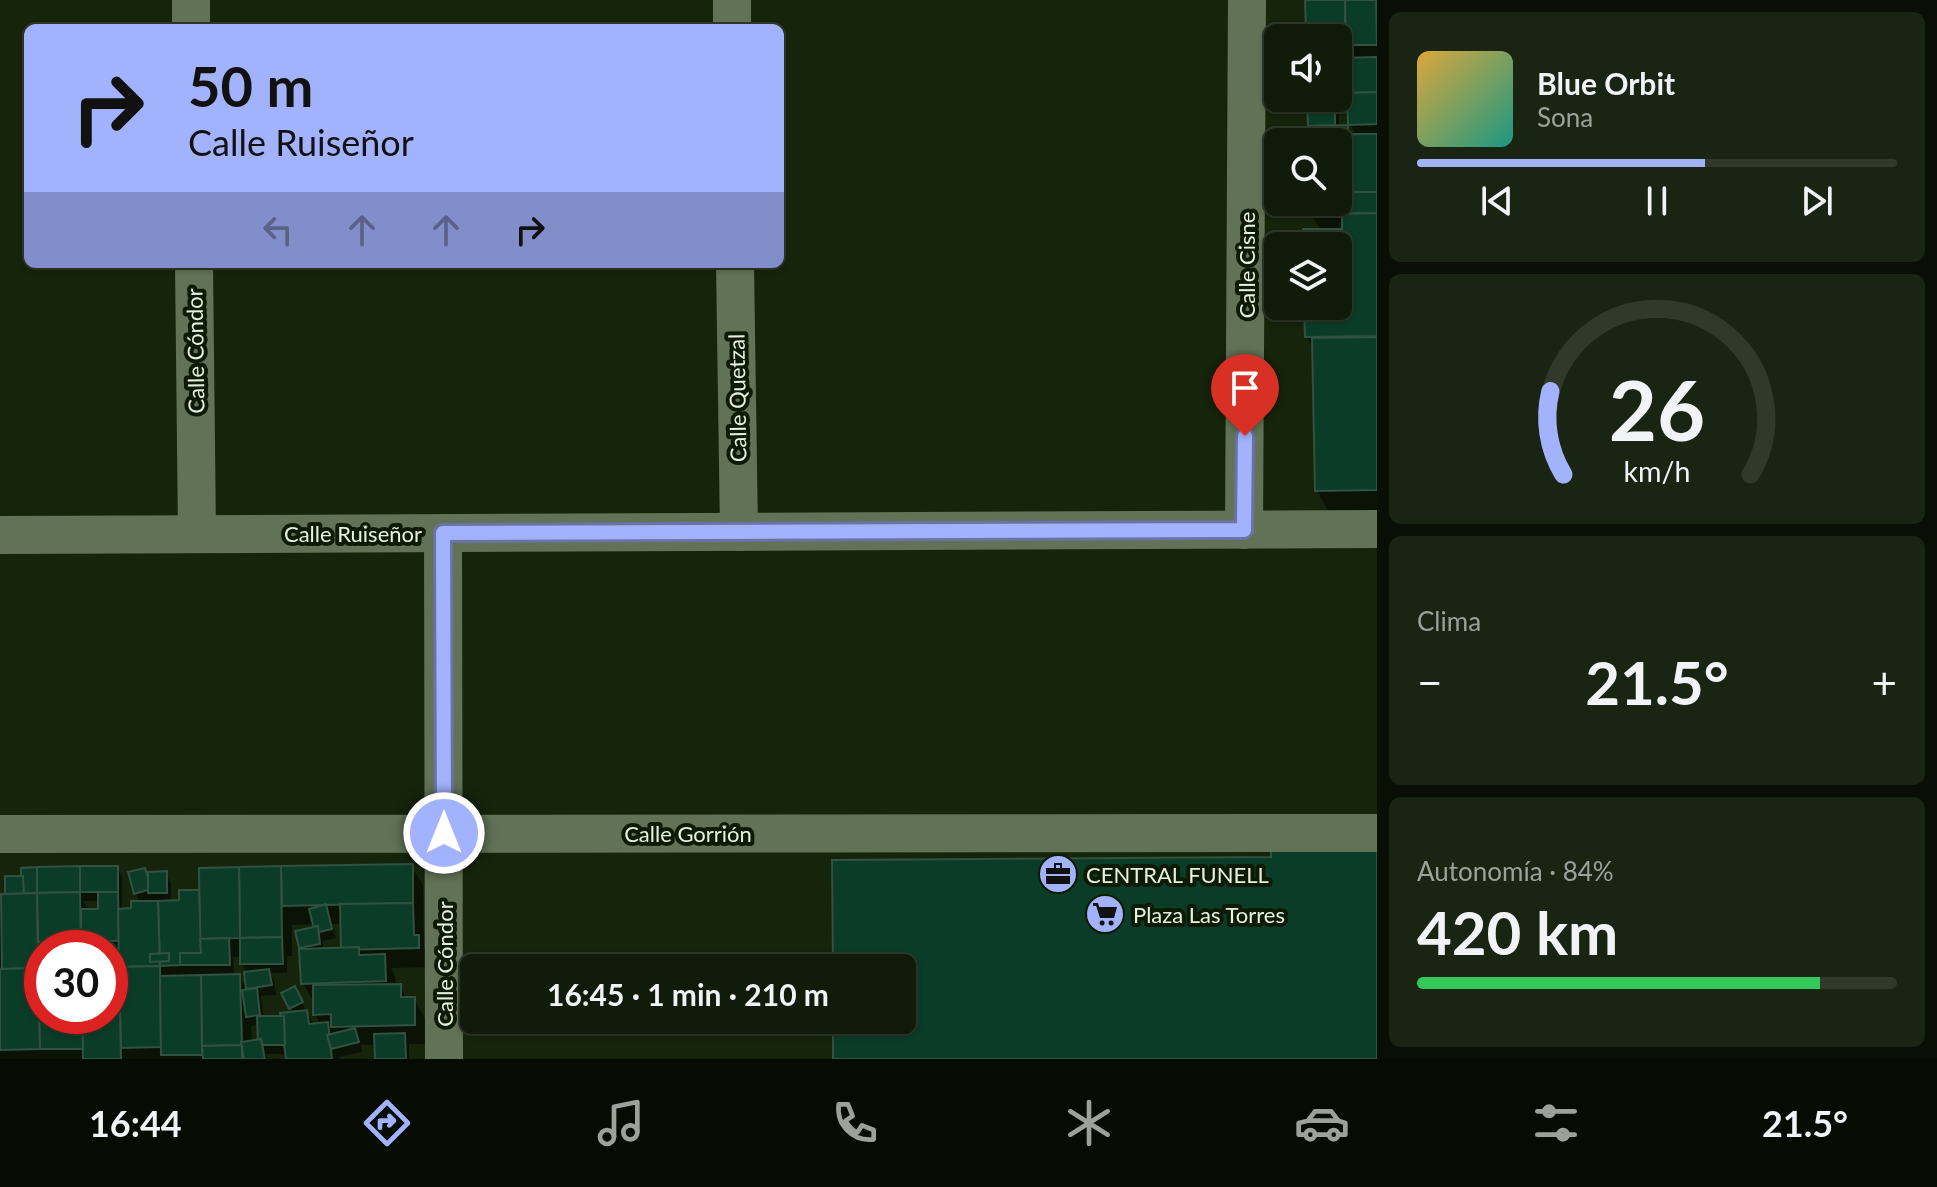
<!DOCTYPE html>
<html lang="es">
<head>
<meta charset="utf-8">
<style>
  body { margin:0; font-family:Lato,sans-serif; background:#192412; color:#f1f3f6; height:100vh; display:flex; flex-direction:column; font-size:30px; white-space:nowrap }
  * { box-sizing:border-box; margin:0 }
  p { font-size:26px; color:#9ca19c }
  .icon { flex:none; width:44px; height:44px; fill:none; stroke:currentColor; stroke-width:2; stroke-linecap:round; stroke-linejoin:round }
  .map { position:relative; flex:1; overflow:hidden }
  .side { display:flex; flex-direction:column; gap:12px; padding:12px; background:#090f05; width:560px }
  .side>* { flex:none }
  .hud { position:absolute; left:24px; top:24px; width:760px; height:244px; border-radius:12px; box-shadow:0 2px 6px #0004,0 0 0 2px #30392a; background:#a3b2fd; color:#111; overflow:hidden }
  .controls { position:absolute; left:1264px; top:24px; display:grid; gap:16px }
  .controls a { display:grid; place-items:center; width:88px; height:88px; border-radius:12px; background:#101b09; box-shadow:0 2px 6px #0004,0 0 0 2px #30392a; font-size:40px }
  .speed { position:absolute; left:24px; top:930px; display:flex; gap:16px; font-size:40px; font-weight:700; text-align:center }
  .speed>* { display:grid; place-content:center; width:104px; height:104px; border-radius:50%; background:#101b09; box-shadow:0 2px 6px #0004,0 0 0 2px #30392a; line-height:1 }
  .speed .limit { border:12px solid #d22; background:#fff; color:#111 }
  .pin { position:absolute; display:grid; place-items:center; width:68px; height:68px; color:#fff; margin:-82px -34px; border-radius:50% 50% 50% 0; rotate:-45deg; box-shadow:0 0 8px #0007 }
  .pin .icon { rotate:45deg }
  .me { position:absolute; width:88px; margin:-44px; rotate:0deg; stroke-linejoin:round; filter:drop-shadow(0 0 6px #0008) }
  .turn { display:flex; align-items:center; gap:28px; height:168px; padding:0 32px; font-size:36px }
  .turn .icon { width:104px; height:104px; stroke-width:2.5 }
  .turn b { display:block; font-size:56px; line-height:68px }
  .lanes { display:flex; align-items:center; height:76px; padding:0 32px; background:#0003; justify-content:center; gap:40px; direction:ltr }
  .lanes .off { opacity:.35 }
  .big { font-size:60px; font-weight:700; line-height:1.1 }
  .side .tile { flex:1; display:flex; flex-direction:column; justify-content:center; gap:12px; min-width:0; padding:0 28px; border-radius:12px; background:#192412 }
  .side .dial { align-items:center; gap:0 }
  .dial svg { height:208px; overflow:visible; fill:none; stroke:#30392a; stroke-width:7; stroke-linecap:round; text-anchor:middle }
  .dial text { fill:#f1f3f6; stroke:none }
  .song { display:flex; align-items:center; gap:24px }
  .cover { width:96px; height:96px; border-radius:12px; background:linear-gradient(135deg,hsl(40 70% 55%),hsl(170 70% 35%)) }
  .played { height:8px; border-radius:4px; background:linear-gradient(90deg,#a3b2fd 60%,#30392a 60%) }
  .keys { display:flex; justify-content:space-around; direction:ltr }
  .heat { display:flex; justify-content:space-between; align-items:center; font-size:44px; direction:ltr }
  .charge { height:12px; border-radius:6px; background:linear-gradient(90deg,#34c759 84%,#30392a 0) }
  .trip { position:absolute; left:460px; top:954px; width:456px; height:80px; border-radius:12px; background:#101b09; box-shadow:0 2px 6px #0004,0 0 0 2px #30392a; font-weight:700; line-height:80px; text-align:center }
  .dock { display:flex; height:128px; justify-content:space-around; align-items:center; background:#060b04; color:#9ca19c }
  .dock .icon { width:56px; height:56px }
  .dock .selected { color:#a3b2fd }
  .dock b { font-size:36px; color:#f1f3f6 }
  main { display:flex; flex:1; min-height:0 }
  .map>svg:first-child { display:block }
  .shadow { fill:#0007; fill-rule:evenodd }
  .building { fill:#0b3c28; stroke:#315141; stroke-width:2 }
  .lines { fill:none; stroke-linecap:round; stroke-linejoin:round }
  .minor { stroke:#617256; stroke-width:38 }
  .route-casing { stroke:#6a74a4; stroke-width:20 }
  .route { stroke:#a3b2fd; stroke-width:14 }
  .labels { text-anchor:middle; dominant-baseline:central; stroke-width:8; stroke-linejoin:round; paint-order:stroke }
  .street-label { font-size:22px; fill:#e7f1e1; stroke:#0d1b04 }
  .poi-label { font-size:22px; fill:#e7f1e1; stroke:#0d1b04; text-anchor:start }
</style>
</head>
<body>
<main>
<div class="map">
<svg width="1377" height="1059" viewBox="0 0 1377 1059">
  <rect width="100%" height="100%" fill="#16240c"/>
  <g class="shadow">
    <path d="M1307,0H1377V518L1333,519L1317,491L1314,350L1307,337L1306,306H1338V246H1305L1321,231L1311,214L1310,202H1338V194H1350V188H1338V142H1310L1309,98H1338V38H1312L1308,32ZM1340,51H1351L1356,60H1341ZM1339,112H1349L1350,124L1357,136H1352L1346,127H1339Z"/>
    <path d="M411,866L423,885L424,947L429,956L430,967L391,968L395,976L396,986H400L407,999H414L425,1018L426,1044H409V1059H377L376,1045H361L362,1052L339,1057L340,1059H288L287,1054H266L267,1059H0V971H4V966H0V911L3,917V895L117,868L122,877V911L133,910L141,903L135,893L146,874L165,873L171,883V902H181V892H201V870ZM83,901H100V911H89ZM315,924L316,929L298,932L301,949L303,983L314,1003L315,1014L321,1025H314L294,988L284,994L294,1013L283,1018H264L261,996L276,995L274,981L269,973H287V956H292V925ZM332,924H342L343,949L324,950L322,941L336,938ZM42,948L121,949V969H110V1016H42ZM233,957H242V964L248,974L249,993L239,976H234ZM259,1025V1041L252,1043L251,1026Z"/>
  </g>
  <g class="building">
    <path d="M1305,0H1345V32H1306Z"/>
    <path d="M1345,0H1376L1377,45H1346Z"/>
    <path d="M1377,57V92L1338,93V58Z"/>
    <path d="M1377,92V124L1348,125L1347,93Z"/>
    <path d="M1307,98H1335V125L1308,126Z"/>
    <path d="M1348,125V149H1338V142H1308V126Z"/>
    <rect x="1348" y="134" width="29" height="58"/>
    <rect x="1338" y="149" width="10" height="30"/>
    <path d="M1338,192H1377V213L1309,214V202H1338Z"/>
    <path d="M1377,213V336L1305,337L1304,306H1338V246H1303V229H1342V214Z"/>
    <path d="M1377,337V490L1315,491L1312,338Z"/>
    <path d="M1377,847V1059H833V1020H902V968H833L832,860L1271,857V848Z"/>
    <path d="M413,864V903L282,906L281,866Z"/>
    <rect x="80" y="866" width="38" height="26"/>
    <path d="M80,866V892L37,893V867Z"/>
    <path d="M281,866L282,937L240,938L239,867Z"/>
    <path d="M37,867V893H21V868Z"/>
    <path d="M239,867L240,938L200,939L199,868Z"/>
    <path d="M145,868L151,889L134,894L128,872Z"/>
    <path d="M167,871V893H148V872Z"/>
    <path d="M5,876H23L24,897L5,898Z"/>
    <path d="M179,890H199L201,953H180V965L160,966L158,901L179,900Z"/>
    <path d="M80,892L81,948H61V941L38,942L37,893Z"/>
    <path d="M98,892H118L119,941H81V909H98Z"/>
    <path d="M37,893L38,968L2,969L1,894Z"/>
    <path d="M131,901H158L160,966L119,967L118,909L131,908Z"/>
    <path d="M413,903L414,935H419V948L341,950L340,904Z"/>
    <path d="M326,904L332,929L315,933L309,909Z"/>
    <path d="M318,926L320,944L299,948L295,931Z"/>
    <path d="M282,937L283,964H240V938Z"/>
    <path d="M229,938L230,965H180V953H201L200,939Z"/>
    <path d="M61,941V948H42V968H38V942Z"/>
    <path d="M359,947V955L385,954L386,981L301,984L299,949Z"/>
    <path d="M169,953V961L150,962V954Z"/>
    <path d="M160,966L161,1047L121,1048L119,967Z"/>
    <path d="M110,967H119L121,1059H83L82,1016H110Z"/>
    <path d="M38,968L40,1049L0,1050V969Z"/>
    <path d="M269,969L272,985L246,989L244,972Z"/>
    <path d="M240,974L242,1045L202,1046L201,975Z"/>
    <path d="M201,975L202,1055H161L160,976Z"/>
    <path d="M401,984V997H415V1025L331,1027V1014L313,1015V985Z"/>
    <path d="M295,986L303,1002L289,1009L281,993Z"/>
    <path d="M257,988L260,1015L246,1017L242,990Z"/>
    <path d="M39,991H42V1016H82L83,1049H40Z"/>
    <path d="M307,1010L309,1024L328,1022L332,1059H286L280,1013Z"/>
    <path d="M257,1016H284L285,1045H258Z"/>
    <path d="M355,1028L359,1042L331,1049L327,1035Z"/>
    <path d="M405,1033L406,1059H375L374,1034Z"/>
    <path d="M261,1039L265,1059H244L241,1042Z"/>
    <path d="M242,1045V1059H203L202,1046Z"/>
  </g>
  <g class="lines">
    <g class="minor">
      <path d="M191,0V28"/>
      <path d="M732,0V28"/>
      <path d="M194,264L197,534"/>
      <path d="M735,264L739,532"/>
      <path d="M1244,530L1247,0"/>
      <path d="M443,533L444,1059"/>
      <path d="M0,535L1377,529"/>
      <path d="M0,834L1377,833"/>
    </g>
  </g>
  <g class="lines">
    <g class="route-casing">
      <path id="route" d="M444,833L443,533L1244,530L1245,436"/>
    </g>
    <use href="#route" class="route"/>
  </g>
  <defs>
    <g id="office-disc" transform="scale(2)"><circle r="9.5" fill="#a3b2fd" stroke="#0d1b04"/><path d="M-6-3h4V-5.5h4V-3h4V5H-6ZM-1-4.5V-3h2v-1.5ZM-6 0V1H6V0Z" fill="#111"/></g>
    <g id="supermarket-disc" transform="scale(2)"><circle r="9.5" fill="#a3b2fd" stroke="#0d1b04"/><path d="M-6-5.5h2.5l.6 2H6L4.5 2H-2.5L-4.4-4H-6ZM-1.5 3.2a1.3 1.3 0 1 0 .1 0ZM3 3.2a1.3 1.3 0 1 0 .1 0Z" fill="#111"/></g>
  </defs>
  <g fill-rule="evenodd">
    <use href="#office-disc" x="1058" y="874"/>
    <use href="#supermarket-disc" x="1105" y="914"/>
  </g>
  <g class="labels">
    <g class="street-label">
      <text transform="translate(1246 265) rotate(-90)">Calle Cisne</text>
      <text transform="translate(195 351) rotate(-91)">Calle Cóndor</text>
      <text transform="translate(737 398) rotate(-91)">Calle Quetzal</text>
      <text x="353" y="533">Calle Ruiseñor</text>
      <text x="688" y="833">Calle Gorrión</text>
      <text transform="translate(444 964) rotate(-90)">Calle Cóndor</text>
    </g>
    <g class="poi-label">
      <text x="1086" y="874">CENTRAL FUNELL</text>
      <text x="1133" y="914">Plaza Las Torres</text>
    </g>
  </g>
</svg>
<div class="controls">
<a><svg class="icon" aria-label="sound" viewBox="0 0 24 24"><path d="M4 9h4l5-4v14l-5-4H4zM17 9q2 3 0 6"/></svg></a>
<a><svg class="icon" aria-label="search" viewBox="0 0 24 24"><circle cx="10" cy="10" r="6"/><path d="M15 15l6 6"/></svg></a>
<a><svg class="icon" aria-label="layers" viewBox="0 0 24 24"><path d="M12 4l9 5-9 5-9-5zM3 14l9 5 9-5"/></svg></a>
</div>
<div class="speed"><div class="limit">30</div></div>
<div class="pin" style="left:1245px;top:436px;background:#d93025"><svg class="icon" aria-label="arrive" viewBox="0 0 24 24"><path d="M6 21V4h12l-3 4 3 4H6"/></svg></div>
<svg class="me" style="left:444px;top:833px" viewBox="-20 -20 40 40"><circle r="17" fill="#a3b2fd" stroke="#fff" stroke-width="3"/><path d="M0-11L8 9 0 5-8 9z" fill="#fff"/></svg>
<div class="trip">16:45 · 1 min · 210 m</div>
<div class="hud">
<div class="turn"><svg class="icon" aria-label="right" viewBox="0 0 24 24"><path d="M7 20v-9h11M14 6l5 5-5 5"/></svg><div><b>50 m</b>Calle Ruiseñor</div></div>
<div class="lanes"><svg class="icon off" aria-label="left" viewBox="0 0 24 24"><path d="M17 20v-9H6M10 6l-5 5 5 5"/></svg><svg class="icon off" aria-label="ahead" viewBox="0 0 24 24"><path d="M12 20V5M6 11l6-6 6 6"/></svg><svg class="icon off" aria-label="ahead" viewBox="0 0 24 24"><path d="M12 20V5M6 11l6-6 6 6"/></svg><svg class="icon" aria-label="right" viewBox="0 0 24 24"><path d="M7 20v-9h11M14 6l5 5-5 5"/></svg></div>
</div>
</div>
<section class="side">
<div class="tile">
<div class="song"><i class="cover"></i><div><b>Blue Orbit</b><p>Sona</p></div></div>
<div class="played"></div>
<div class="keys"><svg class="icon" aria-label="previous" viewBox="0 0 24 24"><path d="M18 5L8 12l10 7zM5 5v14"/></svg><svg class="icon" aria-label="pause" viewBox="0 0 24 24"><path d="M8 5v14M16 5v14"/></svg><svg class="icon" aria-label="next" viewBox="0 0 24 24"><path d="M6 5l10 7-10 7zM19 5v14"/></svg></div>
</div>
<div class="tile dial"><svg viewBox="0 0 100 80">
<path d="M14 69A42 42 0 1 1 86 69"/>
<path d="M14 69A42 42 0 0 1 9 37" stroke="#a3b2fd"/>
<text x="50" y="56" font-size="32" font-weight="700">26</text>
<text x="50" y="72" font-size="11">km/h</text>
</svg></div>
<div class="tile"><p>Clima</p>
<div class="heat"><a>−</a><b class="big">21.5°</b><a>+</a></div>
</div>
<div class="tile"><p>Autonomía · 84%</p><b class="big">420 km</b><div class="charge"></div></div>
</section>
</main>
<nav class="dock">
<b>16:44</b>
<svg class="icon selected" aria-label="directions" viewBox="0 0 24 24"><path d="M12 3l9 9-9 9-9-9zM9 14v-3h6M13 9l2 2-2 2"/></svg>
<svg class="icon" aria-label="music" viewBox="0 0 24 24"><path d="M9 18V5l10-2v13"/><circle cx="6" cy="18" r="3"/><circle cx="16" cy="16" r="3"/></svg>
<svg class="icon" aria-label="phone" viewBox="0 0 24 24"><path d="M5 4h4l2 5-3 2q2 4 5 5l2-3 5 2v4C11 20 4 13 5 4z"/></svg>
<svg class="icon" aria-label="climate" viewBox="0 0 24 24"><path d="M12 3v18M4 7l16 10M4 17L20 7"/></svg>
<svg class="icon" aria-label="car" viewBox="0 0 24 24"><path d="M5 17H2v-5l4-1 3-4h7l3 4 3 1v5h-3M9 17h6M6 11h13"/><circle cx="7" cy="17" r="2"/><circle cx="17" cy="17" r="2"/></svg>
<svg class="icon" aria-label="filters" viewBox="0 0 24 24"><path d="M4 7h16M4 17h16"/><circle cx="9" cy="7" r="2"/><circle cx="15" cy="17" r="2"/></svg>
<b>21.5°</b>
</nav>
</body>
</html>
